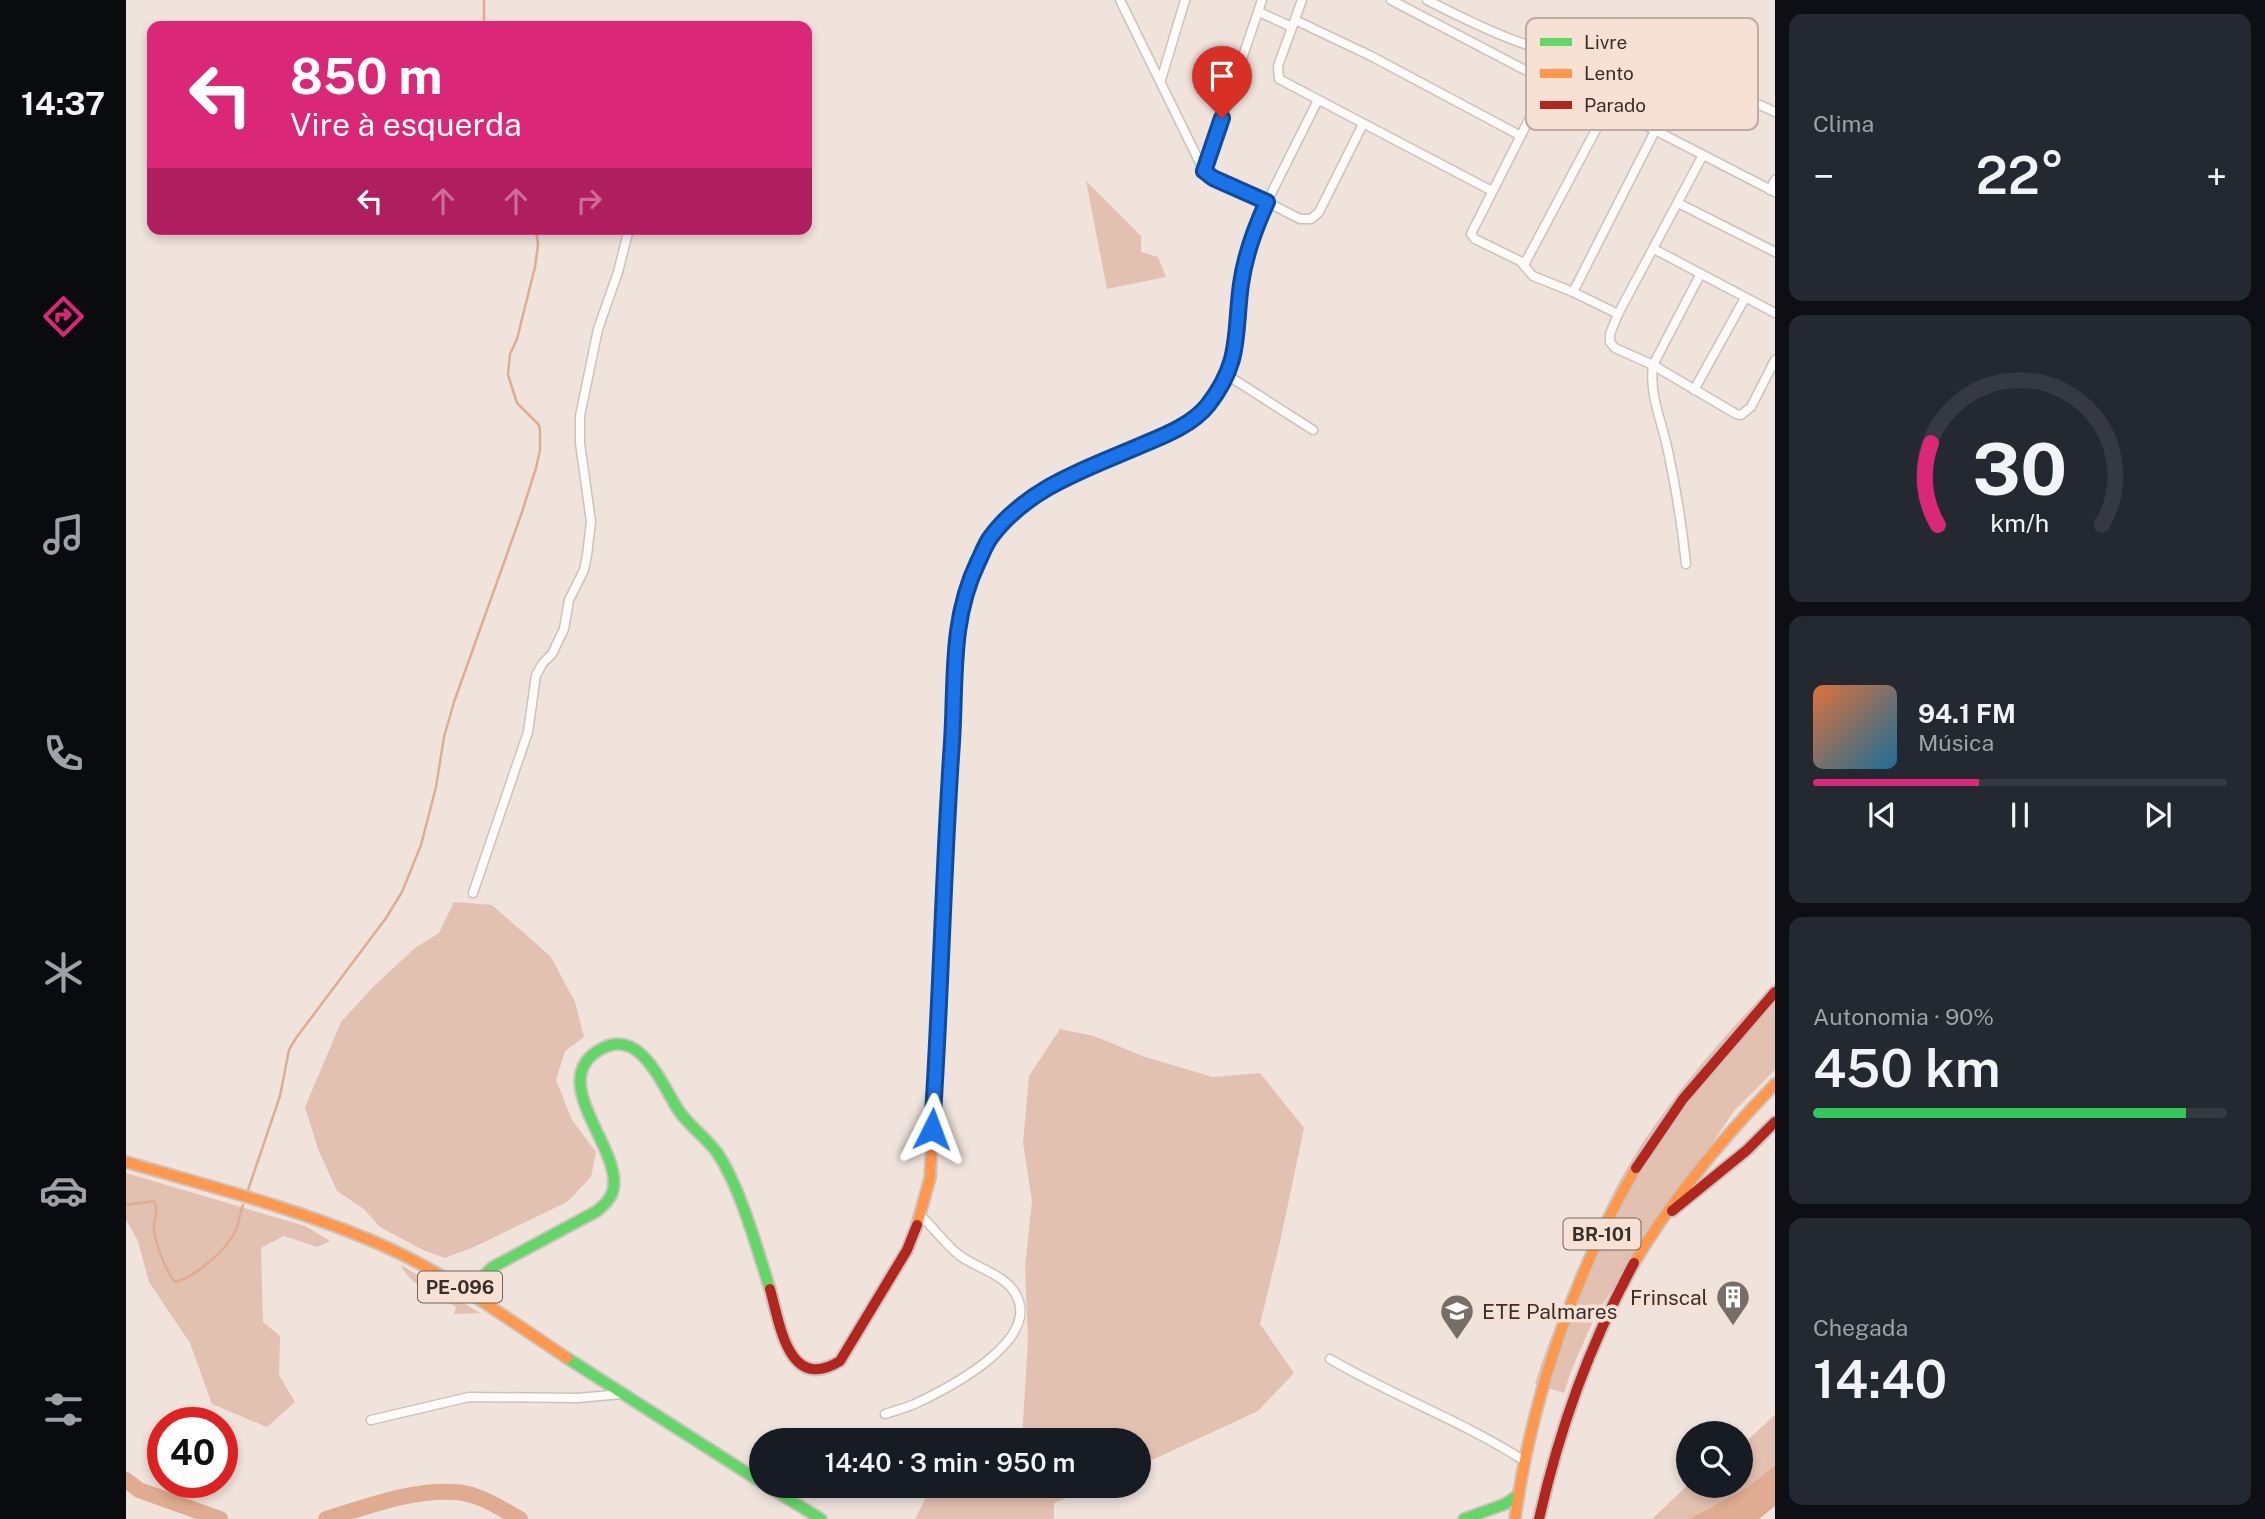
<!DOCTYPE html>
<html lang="pt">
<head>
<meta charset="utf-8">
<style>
  body { margin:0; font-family:"Public Sans",sans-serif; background:#242831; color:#f1f3f6; height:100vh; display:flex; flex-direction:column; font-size:26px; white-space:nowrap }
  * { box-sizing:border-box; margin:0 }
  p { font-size:23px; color:#9ea1a6 }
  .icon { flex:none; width:38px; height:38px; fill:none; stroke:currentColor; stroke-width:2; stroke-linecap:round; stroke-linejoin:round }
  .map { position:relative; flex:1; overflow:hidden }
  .drawer { display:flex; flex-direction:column; gap:14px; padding:14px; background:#0d0f14; width:490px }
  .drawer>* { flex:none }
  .hud { position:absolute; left:21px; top:21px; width:665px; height:214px; border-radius:14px; box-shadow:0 4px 10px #0003; background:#db2777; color:#fff; overflow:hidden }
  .buttons { position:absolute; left:1550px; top:1421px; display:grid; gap:14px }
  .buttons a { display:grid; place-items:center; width:77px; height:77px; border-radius:50%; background:#171b24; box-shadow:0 4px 10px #0003; font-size:35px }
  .speed { position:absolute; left:21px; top:1407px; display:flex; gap:14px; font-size:35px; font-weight:700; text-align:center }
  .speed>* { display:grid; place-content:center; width:91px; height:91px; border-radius:50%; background:#171b24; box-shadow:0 4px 10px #0003; line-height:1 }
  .speed .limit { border:10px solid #d22; background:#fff; color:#111 }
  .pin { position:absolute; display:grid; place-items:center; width:60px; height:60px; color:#fff; margin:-72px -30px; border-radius:50% 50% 50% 0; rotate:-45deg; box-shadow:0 0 7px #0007 }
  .pin .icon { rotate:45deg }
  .me { position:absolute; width:77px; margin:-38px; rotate:3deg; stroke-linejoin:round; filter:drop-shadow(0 0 5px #0008) }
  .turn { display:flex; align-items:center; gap:24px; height:147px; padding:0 28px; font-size:32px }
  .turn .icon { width:91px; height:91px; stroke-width:2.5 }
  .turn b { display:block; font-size:49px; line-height:60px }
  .lanes { display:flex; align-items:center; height:66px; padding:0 28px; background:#0003; justify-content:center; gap:35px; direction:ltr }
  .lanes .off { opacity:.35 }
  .big { font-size:52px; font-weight:600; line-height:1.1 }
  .drawer .tile { flex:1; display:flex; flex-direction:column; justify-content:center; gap:10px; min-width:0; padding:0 24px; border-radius:14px; background:#242831 }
  .drawer .dial { align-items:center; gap:0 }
  .dial svg { height:182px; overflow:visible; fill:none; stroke:#363941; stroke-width:7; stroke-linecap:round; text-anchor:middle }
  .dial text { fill:#f1f3f6; stroke:none }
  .song { display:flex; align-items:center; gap:21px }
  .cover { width:84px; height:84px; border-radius:10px; background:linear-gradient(135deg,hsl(20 70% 55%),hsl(200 70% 35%)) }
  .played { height:7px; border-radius:4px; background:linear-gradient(90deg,#db2777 40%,#363941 40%) }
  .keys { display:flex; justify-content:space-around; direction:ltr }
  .heat { display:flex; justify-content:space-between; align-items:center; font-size:38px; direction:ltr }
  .charge { height:10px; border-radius:5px; background:linear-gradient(90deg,#34c759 90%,#363941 0) }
  .trip { position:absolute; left:623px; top:1428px; width:402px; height:70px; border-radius:35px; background:#171b24; box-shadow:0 4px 10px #0003; font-weight:600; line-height:70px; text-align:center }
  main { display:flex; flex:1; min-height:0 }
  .dock { display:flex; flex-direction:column; width:126px; justify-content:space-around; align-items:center; background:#090b0e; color:#9ea1a6 }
  .dock .icon { width:49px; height:49px }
  .dock .current { color:#db2777 }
  .dock b { font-size:32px; color:#f1f3f6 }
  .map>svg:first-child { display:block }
  .green { fill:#e2c1b0 }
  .water { fill:#e0ac91 }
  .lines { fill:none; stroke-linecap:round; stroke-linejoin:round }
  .stream { stroke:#e0ac91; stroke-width:2.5 }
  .river { stroke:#e0ac91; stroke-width:16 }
  .street-casing { stroke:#cbc2bc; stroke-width:11 }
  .fast-casing { stroke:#cbc2bc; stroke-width:14 }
  .slow-casing { stroke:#cbc2bc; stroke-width:14 }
  .jam-casing { stroke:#cbc2bc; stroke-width:14 }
  .street { stroke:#fdfbfa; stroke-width:8 }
  .fast { stroke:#63d668; stroke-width:10 }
  .slow { stroke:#ff974d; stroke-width:10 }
  .jam { stroke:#b3261e; stroke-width:10 }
  .route-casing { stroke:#114b97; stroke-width:18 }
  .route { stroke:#1a73e8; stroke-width:12 }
  .labels { text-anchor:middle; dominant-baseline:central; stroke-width:7; stroke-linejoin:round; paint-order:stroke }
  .shield { fill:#f7e0d4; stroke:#71645e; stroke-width:2 }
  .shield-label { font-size:19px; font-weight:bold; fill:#382f2b }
  .poi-label { font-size:21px; fill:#382f2b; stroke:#f7e0d4; text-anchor:end }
  .key { fill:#f7e0d4; stroke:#beaba1; stroke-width:2 }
  .key-label { font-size:19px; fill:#382f2b }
</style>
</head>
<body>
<main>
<nav class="dock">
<b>14:37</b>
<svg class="icon current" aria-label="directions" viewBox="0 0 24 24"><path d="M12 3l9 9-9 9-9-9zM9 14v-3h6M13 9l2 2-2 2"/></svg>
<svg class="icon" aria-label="music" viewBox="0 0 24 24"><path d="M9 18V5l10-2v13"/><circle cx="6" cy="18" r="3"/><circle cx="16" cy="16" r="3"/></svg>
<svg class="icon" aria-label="phone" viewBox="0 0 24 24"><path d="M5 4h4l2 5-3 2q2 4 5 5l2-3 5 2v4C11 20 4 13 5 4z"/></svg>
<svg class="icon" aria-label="climate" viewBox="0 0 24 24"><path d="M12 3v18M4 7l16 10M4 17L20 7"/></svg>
<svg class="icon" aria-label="car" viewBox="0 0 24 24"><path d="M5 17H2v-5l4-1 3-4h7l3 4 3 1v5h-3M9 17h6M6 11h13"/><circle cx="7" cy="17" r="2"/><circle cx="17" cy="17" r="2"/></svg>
<svg class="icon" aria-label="filters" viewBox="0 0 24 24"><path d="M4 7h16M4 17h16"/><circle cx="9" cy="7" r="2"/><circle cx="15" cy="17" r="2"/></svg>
</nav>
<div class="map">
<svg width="1649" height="1519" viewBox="0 0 1649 1519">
  <rect width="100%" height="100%" fill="#efe3dc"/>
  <g class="green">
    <path d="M960,181L1015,236V252L1032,257L1040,277L981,289Z"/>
    <path d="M328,902L366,905L425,957L449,1002L458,1037L439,1051L430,1080L446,1120L470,1152L465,1177L441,1202L348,1247L319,1258L295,1249L254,1227L238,1209L211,1191L192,1149L179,1107L215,1022L247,987L289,948L313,933Z"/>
    <path d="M1649,983V1070L1608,1111L1470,1314L1445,1371L1438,1393L1409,1384C1419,1349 1435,1314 1449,1280C1461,1253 1472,1224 1485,1198C1522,1123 1591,1042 1649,983Z"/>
    <path d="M934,1029L968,1036L1019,1057L1087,1077L1134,1073L1178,1128L1154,1242L1134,1324L1168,1373L1132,1411L1013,1466V1440H896L902,1339L899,1267L906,1201L897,1143L903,1076Z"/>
    <path d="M0,1173L179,1226L204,1241L191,1247L158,1236L135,1248L137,1322L154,1336L153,1375L169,1402L141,1427L86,1404L64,1343L23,1282L12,1241L0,1220Z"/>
    <path d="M275,1265L354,1313L328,1314L330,1307C312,1296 283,1285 275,1265Z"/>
    <path d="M1649,1415V1465L1622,1487L1563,1519H1526L1563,1484V1486H1615V1446Z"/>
    <path d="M806,1486H970L928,1503V1519H789Z"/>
  </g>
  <path class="water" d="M1649,1465V1506L1633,1519H1563L1622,1487Z"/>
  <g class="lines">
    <g class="stream">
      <path d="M358,0V26"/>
      <path d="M122,1190L154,1096L163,1050L170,1038L260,918L276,892L295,845L310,787L318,737L328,702L395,515L410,468L414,450V431L413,425L391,403L382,375L384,354L391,339L409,267L412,245L410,229"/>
      <path d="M0,1205L28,1201C34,1212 27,1217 28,1229C29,1242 40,1272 49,1282C68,1278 100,1250 109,1232C113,1224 114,1213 117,1205"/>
    </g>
    <g class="river">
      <path d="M0,1480L13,1490L94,1519"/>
      <path d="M200,1519C241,1507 286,1489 329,1492C352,1493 374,1508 394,1519"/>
    </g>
    <g class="street-casing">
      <g id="street">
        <path d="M994,0L1078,171L1087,178L1141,202L1174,219H1185L1193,212L1237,124"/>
        <path d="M1176,0L1152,66L1153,79L1366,191"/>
        <path d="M1265,0L1422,82L1513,122L1649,192"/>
        <path d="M1301,0C1334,17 1380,40 1415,49C1494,70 1576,75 1649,112"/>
        <path d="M1133,12L1166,27"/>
        <path d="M1169,20L1245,56L1395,136"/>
        <path d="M1035,80L1059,0"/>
        <path d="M1422,82L1345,234L1349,239L1394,261L1407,276L1447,292L1492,314"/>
        <path d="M1577,155L1492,314L1484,334V342L1489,348L1527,365L1610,414L1615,415L1625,407L1649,360"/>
        <path d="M1078,171L1136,0"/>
        <path d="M1644,190L1649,180"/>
        <path d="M1141,202L1192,100"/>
        <path d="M1552,203L1649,252"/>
        <path d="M1528,249L1649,313"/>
        <path d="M1398,265L1482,107"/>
        <path d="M1447,292L1529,131"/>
        <path d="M1101,375L1187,430"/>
        <path d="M1568,390L1619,298"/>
        <path d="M1560,564C1556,526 1550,488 1542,451C1536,421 1523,396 1527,365L1574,275"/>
        <path d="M347,893L402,732L410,675L417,663L426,654L438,629L443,600L458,570L461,555L465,522L454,443V416L472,329L492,272L503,229"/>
        <path d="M1204,1359C1267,1396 1336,1421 1397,1460"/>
        <path d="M759,1414C771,1410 784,1407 795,1401C828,1385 921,1336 887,1290C874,1273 849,1267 833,1255C819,1244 808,1228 795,1216"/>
        <path d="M245,1420L343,1397L451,1398L496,1394"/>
      </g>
    </g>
    <g class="fast-casing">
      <g id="fast">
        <path d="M965,467C997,454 1033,443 1062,423C1116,386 1108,329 1118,273C1122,248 1131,225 1141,202"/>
        <path d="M345,1294L353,1280L367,1267L471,1211C478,1205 485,1199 487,1190C497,1150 423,1085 470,1052C513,1022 535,1084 553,1111C564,1127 581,1138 592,1154C615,1189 631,1249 644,1289"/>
        <path d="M441,1358L635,1482"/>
        <path d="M641,1486L695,1519"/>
        <path d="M1338,1519L1379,1504L1391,1496"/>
      </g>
    </g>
    <g class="slow-casing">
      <g id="slow">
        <path d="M0,1162C82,1186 166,1207 244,1240C315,1269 377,1316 441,1358"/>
        <path d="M791,1225L804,1178L826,735"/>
        <path d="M1508,1263C1547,1197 1596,1139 1649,1084"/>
        <path d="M1389,1519C1405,1399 1449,1272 1510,1168"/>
      </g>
    </g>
    <g class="jam-casing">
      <g id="jam">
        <path d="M826,735C828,696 827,656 834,617C847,540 896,497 965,467"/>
        <path d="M1510,1168L1557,1099L1649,992"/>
        <path d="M1546,1211L1621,1150L1649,1122"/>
        <path d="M644,1289C654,1324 662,1393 714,1361L781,1250L791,1225"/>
        <path d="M1413,1519C1434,1427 1463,1346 1508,1263"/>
      </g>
    </g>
    <use href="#street" class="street"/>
    <use href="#fast" class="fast"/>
    <use href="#slow" class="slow"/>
    <use href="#jam" class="jam"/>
  </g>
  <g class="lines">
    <g class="route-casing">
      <path id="route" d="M806,1129C815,1000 817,870 826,742C830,679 824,620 852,562C856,554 859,545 864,538C901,487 963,468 1018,444C1040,435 1067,424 1082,405C1116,361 1108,335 1115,284C1119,255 1129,228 1141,202L1087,178L1078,171L1096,118"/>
    </g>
    <use href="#route" class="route"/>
  </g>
  <defs>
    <g id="building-pin" transform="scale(1.75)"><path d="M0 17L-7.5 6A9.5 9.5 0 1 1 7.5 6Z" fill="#786e69" stroke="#f7e0d4"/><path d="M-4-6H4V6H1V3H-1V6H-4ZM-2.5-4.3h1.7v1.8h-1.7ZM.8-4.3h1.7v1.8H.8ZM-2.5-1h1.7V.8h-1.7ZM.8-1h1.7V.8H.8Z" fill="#fff"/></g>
    <g id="university-pin" transform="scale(1.75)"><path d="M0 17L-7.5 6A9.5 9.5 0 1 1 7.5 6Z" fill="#786e69" stroke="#f7e0d4"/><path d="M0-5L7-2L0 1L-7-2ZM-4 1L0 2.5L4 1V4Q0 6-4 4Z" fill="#fff"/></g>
  </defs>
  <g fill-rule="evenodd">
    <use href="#building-pin" x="1607" y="1297"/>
    <use href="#university-pin" x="1331" y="1311"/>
  </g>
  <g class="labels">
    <g class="shield">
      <rect x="1437.5" y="1218.5" width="77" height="31" rx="5"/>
      <rect x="292" y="1271.5" width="84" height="31" rx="5"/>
    </g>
    <g class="shield-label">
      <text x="1476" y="1234">BR-101</text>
      <text x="334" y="1287">PE-096</text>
    </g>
    <g class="poi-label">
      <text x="1582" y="1297">Frinscal</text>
      <text x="1356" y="1311" text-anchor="start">ETE Palmares</text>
    </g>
  </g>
  <rect x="1400" y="18" width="232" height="112" rx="10" class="key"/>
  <rect x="1414" y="38" width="32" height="8" fill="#63d668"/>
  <rect x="1414" y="69" width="32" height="9" fill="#ff974d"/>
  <rect x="1414" y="101" width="32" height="8" fill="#b3261e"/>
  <g class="key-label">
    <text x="1458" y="49">Livre</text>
    <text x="1458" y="80">Lento</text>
    <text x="1458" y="112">Parado</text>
  </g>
</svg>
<div class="buttons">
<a><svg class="icon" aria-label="search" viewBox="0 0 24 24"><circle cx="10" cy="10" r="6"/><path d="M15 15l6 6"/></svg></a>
</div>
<div class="speed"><div class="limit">40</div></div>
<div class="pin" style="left:1096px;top:118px;background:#d93025"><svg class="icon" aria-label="arrive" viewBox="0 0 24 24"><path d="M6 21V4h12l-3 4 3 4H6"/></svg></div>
<svg class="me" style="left:806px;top:1129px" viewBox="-20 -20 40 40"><path d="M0-17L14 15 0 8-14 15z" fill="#1a73e8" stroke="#fff" stroke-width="4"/></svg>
<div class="trip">14:40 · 3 min · 950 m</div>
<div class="hud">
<div class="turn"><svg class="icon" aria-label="left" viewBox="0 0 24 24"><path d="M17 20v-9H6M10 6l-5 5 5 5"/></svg><div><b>850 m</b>Vire à esquerda</div></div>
<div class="lanes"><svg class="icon" aria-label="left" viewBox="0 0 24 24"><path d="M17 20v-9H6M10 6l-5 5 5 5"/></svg><svg class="icon off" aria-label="ahead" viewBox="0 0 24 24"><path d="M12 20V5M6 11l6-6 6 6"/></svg><svg class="icon off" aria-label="ahead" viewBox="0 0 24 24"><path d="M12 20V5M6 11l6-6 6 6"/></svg><svg class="icon off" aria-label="right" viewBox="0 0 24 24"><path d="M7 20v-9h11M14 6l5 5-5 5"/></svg></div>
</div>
</div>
<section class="drawer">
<div class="tile"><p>Clima</p>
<div class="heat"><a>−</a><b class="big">22°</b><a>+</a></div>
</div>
<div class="tile dial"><svg viewBox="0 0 100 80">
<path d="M14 69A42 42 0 1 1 86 69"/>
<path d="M14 69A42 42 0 0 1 11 33" stroke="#db2777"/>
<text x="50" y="56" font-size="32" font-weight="700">30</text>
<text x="50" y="72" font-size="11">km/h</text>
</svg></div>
<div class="tile">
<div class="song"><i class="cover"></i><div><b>94.1 FM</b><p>Música</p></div></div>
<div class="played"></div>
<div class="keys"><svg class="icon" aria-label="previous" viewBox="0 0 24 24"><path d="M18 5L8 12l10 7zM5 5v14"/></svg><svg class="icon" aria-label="pause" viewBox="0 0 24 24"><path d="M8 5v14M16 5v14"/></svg><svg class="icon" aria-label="next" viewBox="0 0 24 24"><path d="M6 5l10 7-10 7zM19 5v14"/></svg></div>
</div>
<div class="tile"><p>Autonomia · 90%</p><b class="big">450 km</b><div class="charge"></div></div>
<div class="tile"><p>Chegada</p><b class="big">14:40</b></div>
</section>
</main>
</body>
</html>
